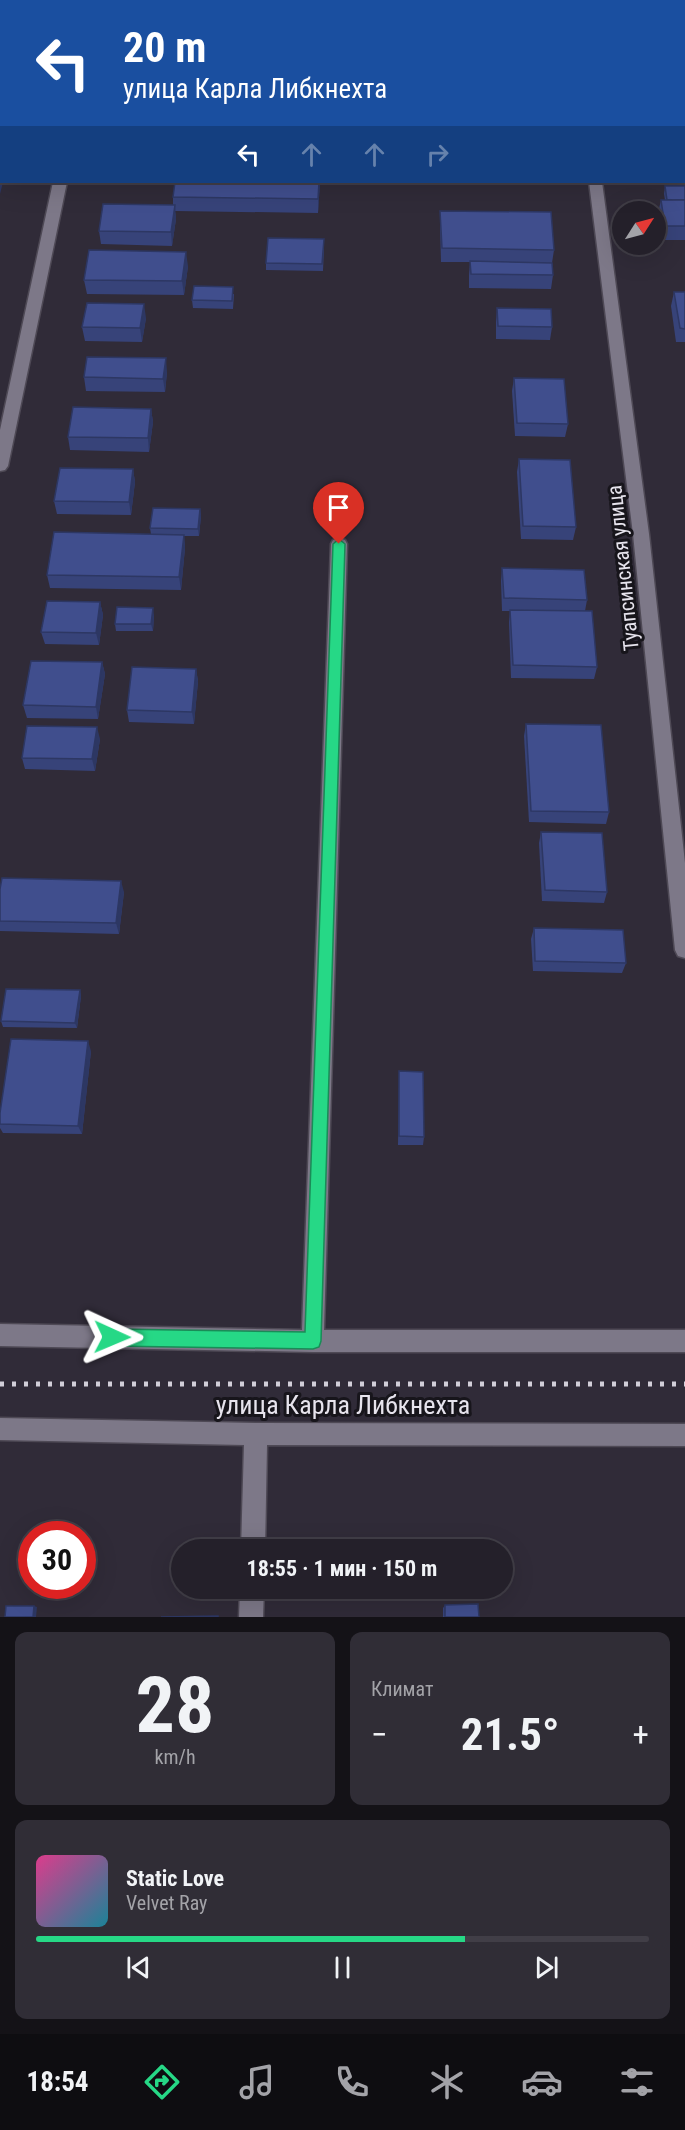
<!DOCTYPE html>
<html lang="ru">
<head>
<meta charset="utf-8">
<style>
  body { margin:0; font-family:"Roboto Condensed",sans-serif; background:#302d36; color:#f1f3f6; height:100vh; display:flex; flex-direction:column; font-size:22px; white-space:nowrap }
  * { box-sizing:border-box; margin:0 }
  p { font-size:20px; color:#a3a3a8 }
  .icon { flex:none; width:33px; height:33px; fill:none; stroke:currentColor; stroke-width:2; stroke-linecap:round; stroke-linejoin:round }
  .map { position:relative; height:1617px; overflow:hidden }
  .details { display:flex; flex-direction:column; gap:15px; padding:15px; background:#141217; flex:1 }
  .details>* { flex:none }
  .banner { position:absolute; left:0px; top:0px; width:686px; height:183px; box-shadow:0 6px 24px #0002,0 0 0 2px #413e47; background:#1a4fa0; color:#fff; overflow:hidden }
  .needle { width:39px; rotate:54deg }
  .buttons { position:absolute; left:612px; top:201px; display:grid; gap:12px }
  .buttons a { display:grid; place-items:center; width:54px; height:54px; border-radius:50%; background:#24202a; box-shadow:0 6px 24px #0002,0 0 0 2px #413e47; font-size:30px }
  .speed { position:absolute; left:18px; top:1521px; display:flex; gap:12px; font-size:30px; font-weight:700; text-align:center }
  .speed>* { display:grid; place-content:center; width:78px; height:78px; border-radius:50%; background:#24202a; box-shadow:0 6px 24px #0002,0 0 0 2px #413e47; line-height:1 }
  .speed .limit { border:9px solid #d22; background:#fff; color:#111 }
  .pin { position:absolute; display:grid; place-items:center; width:51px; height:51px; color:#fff; margin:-62px -26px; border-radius:50% 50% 50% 0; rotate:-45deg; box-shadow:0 0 6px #0007 }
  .pin .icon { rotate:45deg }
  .me { position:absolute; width:66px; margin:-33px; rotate:91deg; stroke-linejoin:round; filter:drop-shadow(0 0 4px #0008) }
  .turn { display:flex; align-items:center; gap:21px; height:126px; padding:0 24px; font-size:27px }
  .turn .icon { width:78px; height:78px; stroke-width:2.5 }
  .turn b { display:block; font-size:42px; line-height:51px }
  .lanes { display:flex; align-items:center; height:57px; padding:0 24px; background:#0003; justify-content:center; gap:30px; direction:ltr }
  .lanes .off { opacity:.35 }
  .big { font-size:45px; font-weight:700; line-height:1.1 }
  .details .tile { flex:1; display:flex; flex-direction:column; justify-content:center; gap:9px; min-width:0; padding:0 21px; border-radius:12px; background:#302d36 }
  .details .dial { align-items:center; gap:0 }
  .dial b { font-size:78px; line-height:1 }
  .song { display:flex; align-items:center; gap:18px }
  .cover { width:72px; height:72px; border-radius:9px; background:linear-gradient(135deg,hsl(330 70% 55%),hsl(190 70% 35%)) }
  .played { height:6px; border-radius:3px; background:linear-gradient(90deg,#26d886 70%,#413e47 70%) }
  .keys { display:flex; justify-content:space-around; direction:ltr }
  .heat { display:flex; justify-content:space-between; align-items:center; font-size:33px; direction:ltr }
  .details .tiles { flex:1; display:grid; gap:15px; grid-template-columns:1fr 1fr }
  .tile:last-child { grid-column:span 2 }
  .trip { position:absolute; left:171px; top:1539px; width:342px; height:60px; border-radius:30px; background:#24202a; box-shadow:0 6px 24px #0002,0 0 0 2px #413e47; font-weight:700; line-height:60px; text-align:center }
  .menu { display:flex; height:96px; justify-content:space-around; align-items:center; background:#0e0d11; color:#a3a3a8 }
  .menu .icon { width:42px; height:42px }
  .menu .on { color:#26d886 }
  .menu b { font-size:27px; color:#f1f3f6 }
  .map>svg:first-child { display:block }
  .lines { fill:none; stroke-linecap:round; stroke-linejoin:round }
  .street-casing { stroke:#4e4955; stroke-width:3 }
  .street { fill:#7d7888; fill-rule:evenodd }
  .rail { stroke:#d2cfd9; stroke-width:5; stroke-dasharray:4 8; stroke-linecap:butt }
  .wall { fill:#374379 }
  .shaded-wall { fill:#2d3763 }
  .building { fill:#404e8d; stroke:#2d3763; stroke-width:1.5 }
  .route { fill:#26d886; stroke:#198c57; stroke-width:1.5 }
  .labels { text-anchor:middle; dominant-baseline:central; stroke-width:6; stroke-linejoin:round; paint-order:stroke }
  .street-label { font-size:21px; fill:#e7e4ed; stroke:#17151b }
  .near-street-label { font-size:26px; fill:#e7e4ed; stroke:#17151b }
</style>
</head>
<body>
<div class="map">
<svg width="685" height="1617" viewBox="0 0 685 1617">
  <rect width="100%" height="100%" fill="#302b38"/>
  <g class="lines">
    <g class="street-casing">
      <g id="street">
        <path d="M93,0H105L92,2Z"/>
        <rect x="566" y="0" width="12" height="2"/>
        <path d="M53,182H67L8,466L5,470L0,471V430Z"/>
        <path d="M589,182H602L649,534L685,863V958L678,956L675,950L633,534Z"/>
        <path d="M339,538L345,540L347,544L324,1330H685V1352H313L0,1346V1324L302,1330L331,544L333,540Z"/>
        <path d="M0,1418L256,1423L685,1424V1446L267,1445L265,1550H241L244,1445L0,1440Z"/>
        <path d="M240,1588H264L263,1617H239Z"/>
      </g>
    </g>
    <use href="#street" class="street"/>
    <path class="rail" d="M0,1384H685"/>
  </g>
  <g class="wall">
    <path d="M2,20V61H0V48Z"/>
    <rect x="0" y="78" width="2" height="45"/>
    <rect x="684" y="96" width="1" height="36"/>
    <rect x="0" y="129" width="2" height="36"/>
    <rect x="684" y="138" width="1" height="41"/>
    <path d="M320,182L318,213L175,211L176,219L172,246L101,244L99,231L173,205V197Z"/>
    <path d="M665,186H685V240H662L658,213L661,200H665L664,194Z"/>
    <path d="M440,211L554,250L552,263L553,275L551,289L469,288V275L470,262H441L440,224Z"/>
    <path d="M324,247L323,271L266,270V263Z"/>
    <path d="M188,266L184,295L87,294L84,280Z"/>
    <path d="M674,292H685V342H676L671,306Z"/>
    <path d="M234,294L233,309L193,308L192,300Z"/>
    <path d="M497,308L552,327L550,340L496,339V322Z"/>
    <path d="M146,318L142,342L85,341L82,327Z"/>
    <path d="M167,372L165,392L86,391L84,377Z"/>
    <path d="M514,378L568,424L565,437L515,436L512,391Z"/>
    <path d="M151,409L153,422L149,452L70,450L68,437Z"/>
    <path d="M519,459L576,527L573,540L521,539L517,472Z"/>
    <path d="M133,469L135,482L131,515L57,514L54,501Z"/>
    <path d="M200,509L201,516L199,536H184L185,548L181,590L50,588L47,575L151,534L150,528Z"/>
    <path d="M502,568L587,600L585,611L597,667L594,679L511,678L509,622L510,611H502L501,581Z"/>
    <path d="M100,602L103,615L99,645L45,644L41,632Z"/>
    <path d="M154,615L153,631H116L115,624Z"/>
    <path d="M102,662L105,674L98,719L27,718L23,705Z"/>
    <path d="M196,669L198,681L194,724L129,722L127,710Z"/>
    <path d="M526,724L609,812L606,824L529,822L524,736Z"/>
    <path d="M100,739L95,771L25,769L22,758Z"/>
    <path d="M541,832L607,892L604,903L542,901L539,843Z"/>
    <path d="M0,889L124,892L119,934L0,931Z"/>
    <path d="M534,928L626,963L622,973L533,971L531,939Z"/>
    <path d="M80,990L81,996L77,1028L3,1027L1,1021Z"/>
    <path d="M91,1051L82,1134L3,1133L0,1128V1113Z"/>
    <path d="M399,1071L424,1137L423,1145H398Z"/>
    <path d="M445,1605L479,1617H443V1608Z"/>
  </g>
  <g class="shaded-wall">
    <path d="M0,166L2,182H3L0,194Z"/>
    <path d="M319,182H320L318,213V199Z"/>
    <path d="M175,205L176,219L172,246L171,232Z"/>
    <path d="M186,252L188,266L184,295L182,281Z"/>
    <path d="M144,304L146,318L142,342L140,328Z"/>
    <path d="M166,358L167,372L165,392L163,379Z"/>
    <path d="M151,409L153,422L149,452L148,438Z"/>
    <path d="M133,469L135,482L131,515L129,502Z"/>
    <path d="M200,509L201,516L199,536L198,529Z"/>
    <path d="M184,535L185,548L181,590L179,577Z"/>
    <path d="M100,602L103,615L99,645L96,633Z"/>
    <path d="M153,608L154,615L153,631L151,624Z"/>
    <path d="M102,662L105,674L98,719L96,707Z"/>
    <path d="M196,669L198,681L194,724L192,712Z"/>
    <path d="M97,727L100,739L95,771L92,759Z"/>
    <path d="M121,881L124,892L119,934L116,923Z"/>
    <path d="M80,990L81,996L77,1028L75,1023Z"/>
    <path d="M88,1041L91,1051L82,1134L78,1126Z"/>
    <path d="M34,1606L37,1607L36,1617H33Z"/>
  </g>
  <g class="building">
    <path d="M2,20V48H0V26Z"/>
    <rect x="0" y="88" width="2" height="21"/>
    <rect x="684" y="96" width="1" height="22"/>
    <rect x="0" y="129" width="2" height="22"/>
    <rect x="684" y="138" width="1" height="27"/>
    <path d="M175,182H319L318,199L173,197Z"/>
    <path d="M665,186H685V200H667Z"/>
    <path d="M661,200H685V226H665Z"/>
    <path d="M103,204L175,205L171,232L99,231Z"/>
    <path d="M440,211L551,212L554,250L442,248Z"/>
    <path d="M268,238L324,239L322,264L266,263Z"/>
    <path d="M89,250L186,252L182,281L84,280Z"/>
    <path d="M470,261L552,263L553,275L471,274Z"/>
    <path d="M194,286L233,287L232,301L192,300Z"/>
    <path d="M674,292H685V329L680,328Z"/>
    <path d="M87,303L144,304L140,328L82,327Z"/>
    <path d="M497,308L551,309L552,327L498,326Z"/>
    <path d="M87,357L166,358L163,379L84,377Z"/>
    <path d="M514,378L564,379L568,424L517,423Z"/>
    <path d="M73,407L151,409L148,438L68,437Z"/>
    <path d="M519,459L570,460L576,527L523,526Z"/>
    <path d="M60,468L133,469L129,502L54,501Z"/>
    <path d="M153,508L200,509L198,529L150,528Z"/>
    <path d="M54,532L184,535L179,577L47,575Z"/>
    <path d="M502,568L584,570L587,600L504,598Z"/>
    <path d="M47,601L100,602L96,633L41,632Z"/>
    <path d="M117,607L153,608L151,624H115Z"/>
    <path d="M510,610L592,611L597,667L513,665Z"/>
    <path d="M31,661L102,662L96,707L23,705Z"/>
    <path d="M132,667L196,669L192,712L127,710Z"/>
    <path d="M526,724L601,725L609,812L531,811Z"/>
    <path d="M27,726L97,727L92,759L22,758Z"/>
    <path d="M541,832L602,833L607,892L545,890Z"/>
    <path d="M2,878L121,881L116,923L0,921V889Z"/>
    <path d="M534,928L623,930L626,963L535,961Z"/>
    <path d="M6,989L80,990L75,1023L1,1021Z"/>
    <path d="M11,1039L88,1041L78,1126L0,1124V1113Z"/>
    <path d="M399,1071L423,1072L424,1137L399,1136Z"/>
    <path d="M478,1604L479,1617H445V1605Z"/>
    <path d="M6,1606H34L33,1617H5Z"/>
    <path d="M218,1616V1617H161Z"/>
  </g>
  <path class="route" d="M339,539L345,544L321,1341L319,1347L313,1349L112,1346L106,1343L103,1337L106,1331L112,1329L305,1332L333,544Z"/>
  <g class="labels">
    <g class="street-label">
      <text transform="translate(623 568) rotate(-96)">Туапсинская улица</text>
    </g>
    <g class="near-street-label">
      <text x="343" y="1405">улица Карла Либкнехта</text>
    </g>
  </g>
</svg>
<div class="buttons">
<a><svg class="needle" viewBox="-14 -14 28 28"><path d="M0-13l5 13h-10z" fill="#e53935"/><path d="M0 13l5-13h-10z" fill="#a3a3a8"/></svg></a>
</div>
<div class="speed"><div class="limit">30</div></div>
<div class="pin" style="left:339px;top:544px;background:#d93025"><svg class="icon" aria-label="arrive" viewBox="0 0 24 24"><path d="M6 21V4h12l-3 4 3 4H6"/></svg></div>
<svg class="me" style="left:112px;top:1337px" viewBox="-20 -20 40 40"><path d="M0-17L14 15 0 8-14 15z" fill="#26d886" stroke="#fff" stroke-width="4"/></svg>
<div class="trip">18:55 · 1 мин · 150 m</div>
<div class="banner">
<div class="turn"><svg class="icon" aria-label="left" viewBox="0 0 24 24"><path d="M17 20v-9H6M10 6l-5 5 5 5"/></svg><div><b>20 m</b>улица Карла Либкнехта</div></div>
<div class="lanes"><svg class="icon" aria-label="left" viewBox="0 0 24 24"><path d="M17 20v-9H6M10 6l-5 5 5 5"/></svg><svg class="icon off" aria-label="ahead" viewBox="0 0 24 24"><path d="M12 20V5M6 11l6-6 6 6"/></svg><svg class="icon off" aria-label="ahead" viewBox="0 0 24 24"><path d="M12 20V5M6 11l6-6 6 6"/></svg><svg class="icon off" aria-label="right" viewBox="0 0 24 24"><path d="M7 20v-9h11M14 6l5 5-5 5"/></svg></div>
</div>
</div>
<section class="details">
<div class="tiles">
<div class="tile dial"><b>28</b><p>km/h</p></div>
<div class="tile"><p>Климат</p>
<div class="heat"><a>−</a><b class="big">21.5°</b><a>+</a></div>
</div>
<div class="tile">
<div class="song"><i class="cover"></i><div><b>Static Love</b><p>Velvet Ray</p></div></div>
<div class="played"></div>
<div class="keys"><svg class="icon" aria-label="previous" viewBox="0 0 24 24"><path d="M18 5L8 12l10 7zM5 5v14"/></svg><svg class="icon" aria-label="pause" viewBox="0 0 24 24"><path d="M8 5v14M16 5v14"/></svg><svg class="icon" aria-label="next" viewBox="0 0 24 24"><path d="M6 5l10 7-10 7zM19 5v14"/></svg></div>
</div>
</div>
</section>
<nav class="menu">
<b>18:54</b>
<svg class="icon on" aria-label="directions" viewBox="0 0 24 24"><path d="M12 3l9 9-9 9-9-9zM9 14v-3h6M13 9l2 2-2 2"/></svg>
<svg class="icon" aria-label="music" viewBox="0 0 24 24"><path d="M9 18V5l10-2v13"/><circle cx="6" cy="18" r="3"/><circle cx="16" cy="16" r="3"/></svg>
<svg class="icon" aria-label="phone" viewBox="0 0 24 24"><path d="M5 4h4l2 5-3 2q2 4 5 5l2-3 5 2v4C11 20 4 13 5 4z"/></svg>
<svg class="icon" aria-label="climate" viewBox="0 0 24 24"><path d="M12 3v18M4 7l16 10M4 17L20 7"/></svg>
<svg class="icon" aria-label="car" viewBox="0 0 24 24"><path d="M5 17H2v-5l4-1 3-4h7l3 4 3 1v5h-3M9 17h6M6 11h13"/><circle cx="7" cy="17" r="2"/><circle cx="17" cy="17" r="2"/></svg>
<svg class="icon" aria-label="filters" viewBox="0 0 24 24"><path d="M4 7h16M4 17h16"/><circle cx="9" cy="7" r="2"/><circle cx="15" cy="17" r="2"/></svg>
</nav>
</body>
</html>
